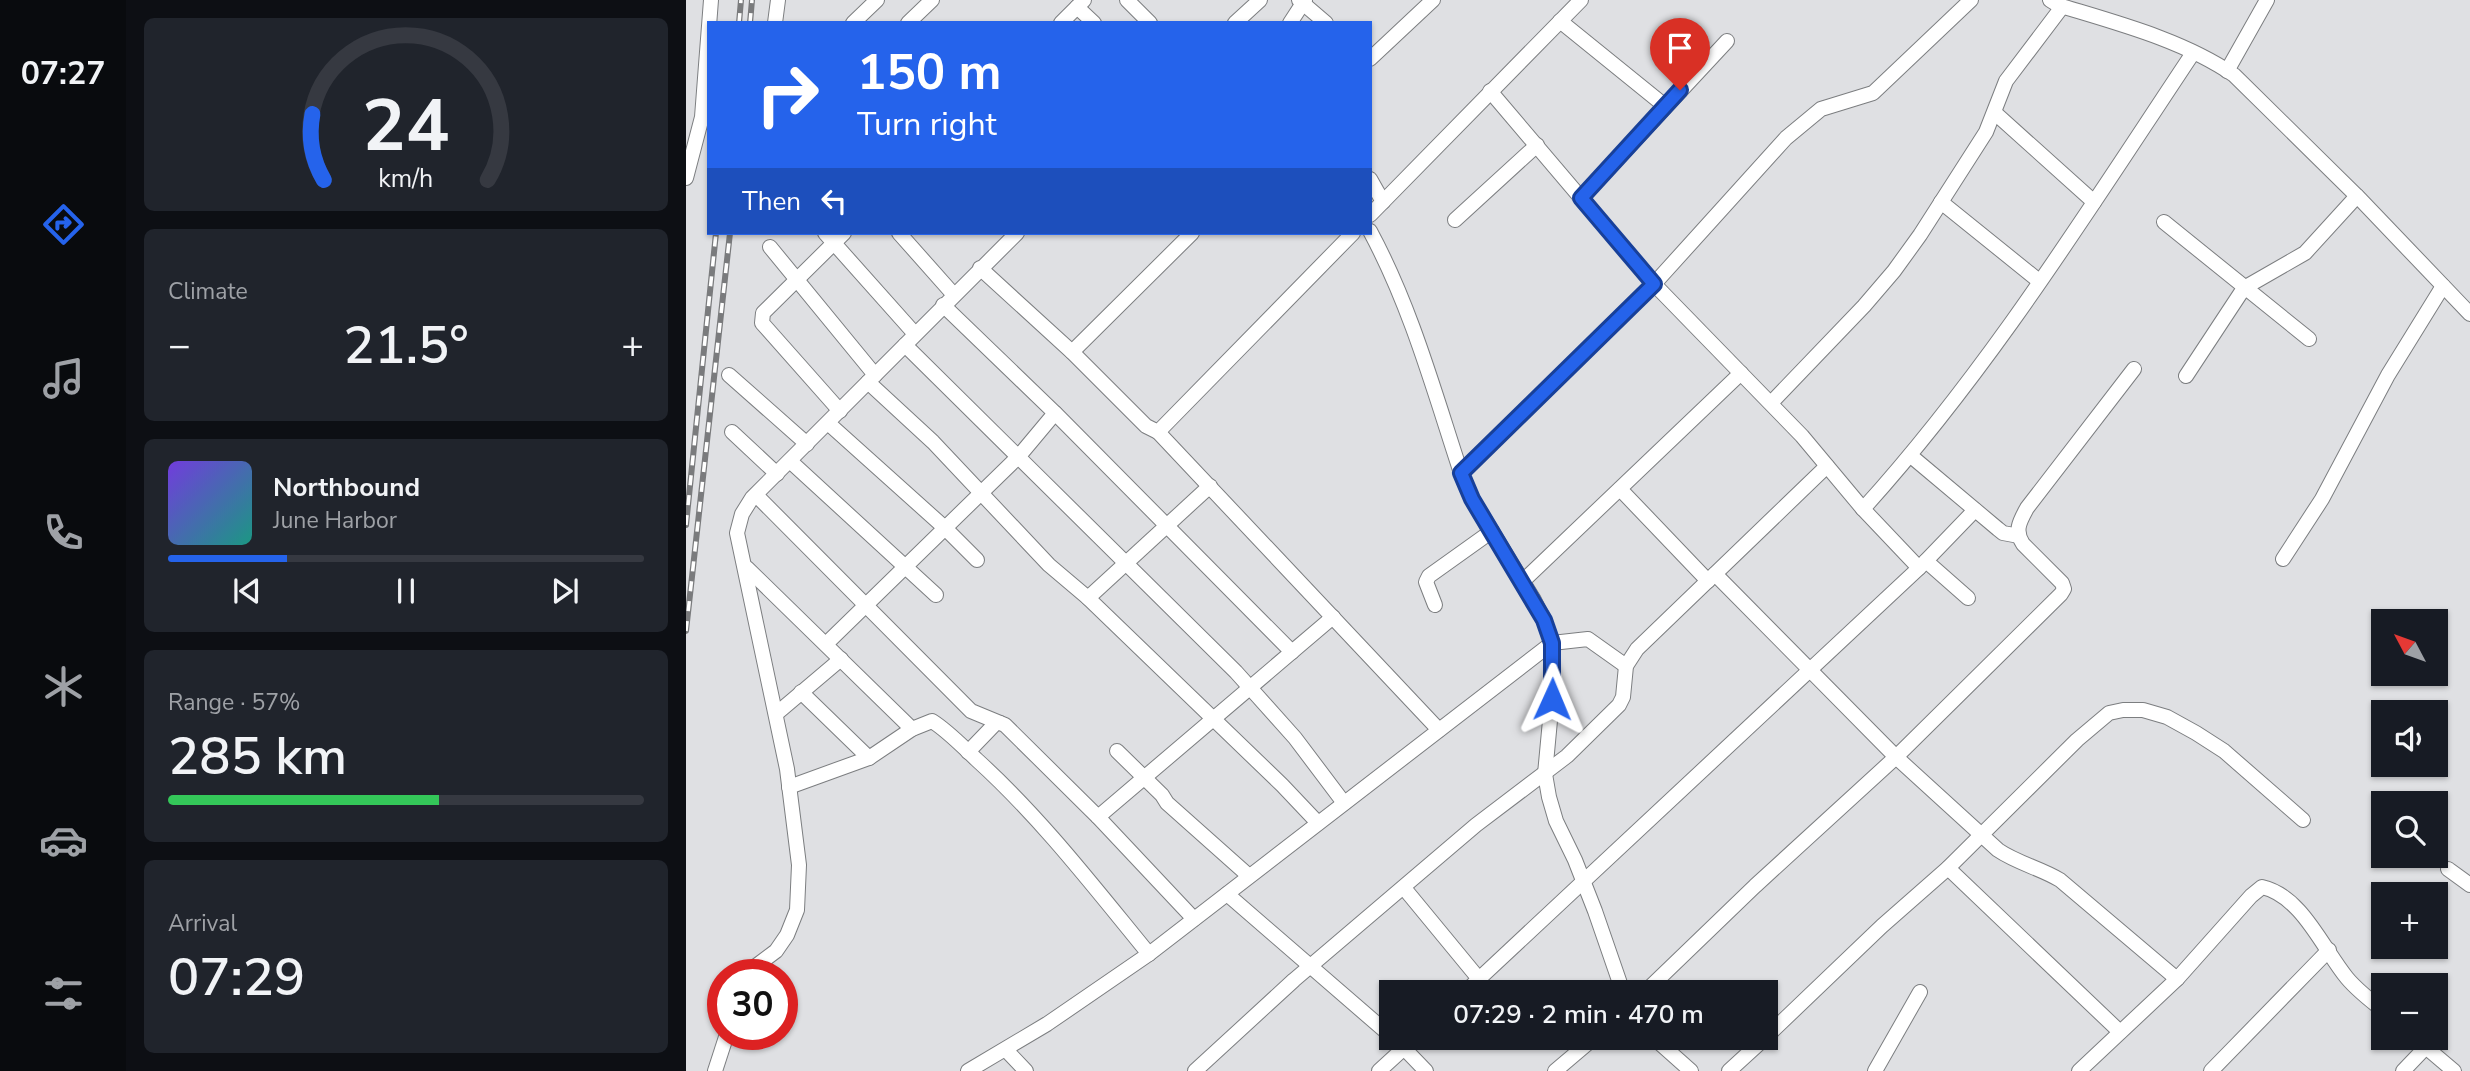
<!DOCTYPE html>
<html lang="en">
<head>
<meta charset="utf-8">
<style>
  body { margin:0; font-family:"Nunito Sans",sans-serif; background:#20242c; color:#f1f3f6; height:100vh; display:flex; flex-direction:column; font-size:26px; white-space:nowrap }
  * { box-sizing:border-box; margin:0 }
  p { font-size:23px; color:#9ea1a6 }
  .icon { flex:none; width:38px; height:38px; fill:none; stroke:currentColor; stroke-width:2; stroke-linecap:round; stroke-linejoin:round }
  .map { position:relative; flex:1; overflow:hidden }
  .details { display:flex; flex-direction:column; gap:18px; padding:18px; background:#0d0f14; width:560px }
  .details>* { flex:none }
  .top-card { position:absolute; left:21px; top:21px; width:665px; height:214px; border-radius:0px; box-shadow:0 2px 5px #0004; background:#2563eb; color:#fff; overflow:hidden }
  .needle { width:46px; rotate:311deg }
  .buttons { position:absolute; left:1685px; top:609px; display:grid; gap:14px }
  .buttons a { display:grid; place-items:center; width:77px; height:77px; border-radius:0px; background:#171b24; box-shadow:0 2px 5px #0004; font-size:35px }
  .speed { position:absolute; left:21px; top:959px; display:flex; gap:14px; font-size:35px; font-weight:700; text-align:center }
  .speed>* { display:grid; place-content:center; width:91px; height:91px; border-radius:50%; background:#171b24; box-shadow:0 2px 5px #0004; line-height:1 }
  .speed .limit { border:10px solid #d22; background:#fff; color:#111 }
  .pin { position:absolute; display:grid; place-items:center; width:60px; height:60px; color:#fff; margin:-72px -30px; border-radius:50% 50% 50% 0; rotate:-45deg; box-shadow:0 0 7px #0007 }
  .pin .icon { rotate:45deg }
  .me { position:absolute; width:77px; margin:-38px; rotate:1deg; stroke-linejoin:round; filter:drop-shadow(0 0 5px #0008) }
  .turn { display:flex; align-items:center; gap:24px; height:147px; padding:0 35px; font-size:32px }
  .turn .icon { width:91px; height:91px; stroke-width:2.5 }
  .turn b { display:block; font-size:49px; line-height:60px }
  .then { display:flex; align-items:center; height:66px; padding:0 35px; background:#0003; gap:14px; font-size:26px }
  .big { font-size:52px; font-weight:600; line-height:1.1 }
  .details .widget { flex:1; display:flex; flex-direction:column; justify-content:center; gap:10px; min-width:0; padding:0 24px; border-radius:10px; background:#20242c }
  .details .dial { align-items:center; gap:0 }
  .dial svg { height:182px; overflow:visible; fill:none; stroke:#363941; stroke-width:7; stroke-linecap:round; text-anchor:middle }
  .dial text { fill:#f1f3f6; stroke:none }
  .song { display:flex; align-items:center; gap:21px }
  .cover { width:84px; height:84px; border-radius:10px; background:linear-gradient(135deg,hsl(260 70% 55%),hsl(170 70% 35%)) }
  .played { height:7px; border-radius:4px; background:linear-gradient(90deg,#2563eb 25%,#363941 25%) }
  .keys { display:flex; justify-content:space-around; direction:ltr }
  .heat { display:flex; justify-content:space-between; align-items:center; font-size:38px; direction:ltr }
  .charge { height:10px; border-radius:5px; background:linear-gradient(90deg,#34c759 57%,#363941 0) }
  .trip { position:absolute; left:693px; top:980px; width:399px; height:70px; border-radius:0px; background:#171b24; box-shadow:0 2px 5px #0004; font-weight:600; line-height:70px; text-align:center }
  main { display:flex; flex:1; min-height:0 }
  .menu { display:flex; flex-direction:column; width:126px; justify-content:space-around; align-items:center; background:#090b0e; color:#9ea1a6 }
  .menu .icon { width:49px; height:49px }
  .menu .current { color:#2563eb }
  .menu b { font-size:32px; color:#f1f3f6 }
  .map>svg:first-child { display:block }
  .lines { fill:none; stroke-linecap:round; stroke-linejoin:round }
  .minor-casing { stroke:#7c7e80; stroke-width:16 }
  .minor { stroke:#fff; stroke-width:14 }
  .rail-casing { stroke:#7a7b7d; stroke-width:6 }
  .rail { stroke:#fff; stroke-width:3.5; stroke-dasharray:10; stroke-linecap:butt }
  .route-casing { stroke:#184099; stroke-width:18 }
  .route { stroke:#2563eb; stroke-width:12 }
</style>
</head>
<body>
<main>
<nav class="menu">
<b>07:27</b>
<svg class="icon current" aria-label="directions" viewBox="0 0 24 24"><path d="M12 3l9 9-9 9-9-9zM9 14v-3h6M13 9l2 2-2 2"/></svg>
<svg class="icon" aria-label="music" viewBox="0 0 24 24"><path d="M9 18V5l10-2v13"/><circle cx="6" cy="18" r="3"/><circle cx="16" cy="16" r="3"/></svg>
<svg class="icon" aria-label="phone" viewBox="0 0 24 24"><path d="M5 4h4l2 5-3 2q2 4 5 5l2-3 5 2v4C11 20 4 13 5 4z"/></svg>
<svg class="icon" aria-label="climate" viewBox="0 0 24 24"><path d="M12 3v18M4 7l16 10M4 17L20 7"/></svg>
<svg class="icon" aria-label="car" viewBox="0 0 24 24"><path d="M5 17H2v-5l4-1 3-4h7l3 4 3 1v5h-3M9 17h6M6 11h13"/><circle cx="7" cy="17" r="2"/><circle cx="17" cy="17" r="2"/></svg>
<svg class="icon" aria-label="filters" viewBox="0 0 24 24"><path d="M4 7h16M4 17h16"/><circle cx="9" cy="7" r="2"/><circle cx="15" cy="17" r="2"/></svg>
</nav>
<section class="details">
<div class="widget dial"><svg viewBox="0 0 100 80">
<path d="M14 69A42 42 0 1 1 86 69"/>
<path d="M14 69A42 42 0 0 1 9 40" stroke="#2563eb"/>
<text x="50" y="56" font-size="32" font-weight="700">24</text>
<text x="50" y="72" font-size="11">km/h</text>
</svg></div>
<div class="widget"><p>Climate</p>
<div class="heat"><a>−</a><b class="big">21.5°</b><a>+</a></div>
</div>
<div class="widget">
<div class="song"><i class="cover"></i><div><b>Northbound</b><p>June Harbor</p></div></div>
<div class="played"></div>
<div class="keys"><svg class="icon" aria-label="previous" viewBox="0 0 24 24"><path d="M18 5L8 12l10 7zM5 5v14"/></svg><svg class="icon" aria-label="pause" viewBox="0 0 24 24"><path d="M8 5v14M16 5v14"/></svg><svg class="icon" aria-label="next" viewBox="0 0 24 24"><path d="M6 5l10 7-10 7zM19 5v14"/></svg></div>
</div>
<div class="widget"><p>Range · 57%</p><b class="big">285 km</b><div class="charge"></div></div>
<div class="widget"><p>Arrival</p><b class="big">07:29</b></div>
</section>
<div class="map">
<svg width="1784" height="1071" viewBox="0 0 1784 1071">
  <rect width="100%" height="100%" fill="#dfe0e3"/>
  <g class="lines">
    <g class="minor-casing">
      <g id="minor">
        <path d="M441,0L464,23"/>
        <path d="M613,0L640,23"/>
        <path d="M1364,0L1372,5C1431,23 1497,40 1548,75L1675,200L1784,314"/>
        <path d="M391,7L408,23"/>
        <path d="M874,21L979,106"/>
        <path d="M89,23L92,0"/>
        <path d="M167,23L191,0"/>
        <path d="M222,23L246,0"/>
        <path d="M375,23L398,0"/>
        <path d="M549,23L574,0"/>
        <path d="M604,23L619,0"/>
        <path d="M684,59L747,0"/>
        <path d="M1541,71L1581,0"/>
        <path d="M804,91L968,284L1116,436L1177,509L1233,568"/>
        <path d="M1309,113L1408,202"/>
        <path d="M0,178L16,117L25,0"/>
        <path d="M684,179L697,202"/>
        <path d="M895,198L1041,41"/>
        <path d="M1255,202L1353,281"/>
        <path d="M684,215L895,0"/>
        <path d="M769,220L851,145"/>
        <path d="M1478,222L1623,339"/>
        <path d="M684,231C725,307 748,391 775,473L786,499L848,600L858,620L866,643V699L859,774L863,797L870,821L889,860L909,911L937,992"/>
        <path d="M139,233L229,334"/>
        <path d="M213,233L268,295"/>
        <path d="M84,247L189,375"/>
        <path d="M294,268L386,352L460,426L472,432L667,233"/>
        <path d="M257,305L369,413L606,652"/>
        <path d="M219,345L550,672L609,738L658,803"/>
        <path d="M386,352L506,233"/>
        <path d="M43,375L121,444"/>
        <path d="M1500,376L1558,288L1619,253L1671,196"/>
        <path d="M182,382L247,442L363,565L402,598L596,785L632,823"/>
        <path d="M1085,403L1178,306L1208,271L1234,235L1300,132L1320,81L1376,7"/>
        <path d="M154,411L76,323L77,313L158,233"/>
        <path d="M142,423L259,528L291,560"/>
        <path d="M46,432L91,474"/>
        <path d="M472,432L753,730"/>
        <path d="M1225,456L1312,529L1317,533L1333,536"/>
        <path d="M104,461L250,595"/>
        <path d="M775,473L968,284L1100,138L1135,109L1187,93L1285,0"/>
        <path d="M934,489L1022,581"/>
        <path d="M70,495L285,711L314,723"/>
        <path d="M1177,509C1303,370 1403,209 1507,53"/>
        <path d="M1597,559L1636,499L1702,375L1757,286"/>
        <path d="M1240,561L1282,598"/>
        <path d="M61,568L226,729"/>
        <path d="M1029,574L1210,757L1312,850C1331,863 1354,868 1374,880L1491,979"/>
        <path d="M836,582L1055,373"/>
        <path d="M402,598L524,486"/>
        <path d="M749,605L740,582L743,576L806,531"/>
        <path d="M140,644L333,456L369,413"/>
        <path d="M115,692L183,758"/>
        <path d="M90,714L155,659"/>
        <path d="M431,751L476,795L481,803L563,876"/>
        <path d="M282,752L309,724L314,723L319,725L412,817L508,919"/>
        <path d="M103,787L183,758L226,729L246,721C262,731 277,747 291,760C355,818 408,887 463,954"/>
        <path d="M412,817L647,617"/>
        <path d="M1262,868L1434,1032"/>
        <path d="M1762,869L1784,885"/>
        <path d="M718,888L793,979"/>
        <path d="M541,894L705,1036"/>
        <path d="M64,975L70,966L90,951L101,935L111,910L113,865L101,769L51,533L56,514L66,498L331,233"/>
        <path d="M779,992L1233,568L1289,510"/>
        <path d="M959,992L1069,886L1210,757L1375,594L1378,589L1376,583L1337,544C1328,530 1334,521 1341,508L1448,369"/>
        <path d="M1080,1037L1196,926L1262,868L1391,740L1423,713L1437,710H1457L1481,717L1510,733L1538,751L1617,820"/>
        <path d="M968,1038L1005,1071"/>
        <path d="M1729,1038L1768,1071"/>
        <path d="M712,1042L740,1071"/>
        <path d="M320,1050L340,1071"/>
        <path d="M29,1071L41,1034"/>
        <path d="M282,1071L361,1024L463,954L866,643L902,639L940,666"/>
        <path d="M509,1071L608,980L790,825L881,756L933,705L937,697L940,666L951,649L1141,466"/>
        <path d="M693,1071L729,1038"/>
        <path d="M869,1071L908,1038"/>
        <path d="M1043,1071L1079,1038"/>
        <path d="M1189,1071L1234,992"/>
        <path d="M1393,1071L1491,979L1565,896L1576,887C1616,896 1637,949 1661,978C1671,990 1685,1001 1698,1011"/>
        <path d="M1525,1071L1643,950"/>
        <path d="M1717,1071L1740,1047"/>
      </g>
    </g>
    <use href="#minor" class="minor"/>
    <g class="rail-casing">
      <g id="rail">
        <path d="M53,23L55,0"/>
        <path d="M64,23L66,0"/>
        <path d="M0,525L30,233"/>
        <path d="M0,631L44,233"/>
      </g>
    </g>
    <use href="#rail" class="rail"/>
  </g>
  <g class="lines">
    <g class="route-casing">
      <path id="route" d="M866,699V643L858,620L786,499L775,473L968,284L895,198L994,90"/>
    </g>
    <use href="#route" class="route"/>
  </g>
</svg>
<div class="buttons">
<a><svg class="needle" viewBox="-14 -14 28 28"><path d="M0-13l5 13h-10z" fill="#e53935"/><path d="M0 13l5-13h-10z" fill="#9ea1a6"/></svg></a>
<a><svg class="icon" aria-label="sound" viewBox="0 0 24 24"><path d="M4 9h4l5-4v14l-5-4H4zM17 9q2 3 0 6"/></svg></a>
<a><svg class="icon" aria-label="search" viewBox="0 0 24 24"><circle cx="10" cy="10" r="6"/><path d="M15 15l6 6"/></svg></a>
<a>+</a>
<a>−</a>
</div>
<div class="speed"><div class="limit">30</div></div>
<div class="pin" style="left:994px;top:90px;background:#d93025"><svg class="icon" aria-label="arrive" viewBox="0 0 24 24"><path d="M6 21V4h12l-3 4 3 4H6"/></svg></div>
<svg class="me" style="left:866px;top:699px" viewBox="-20 -20 40 40"><path d="M0-17L14 15 0 8-14 15z" fill="#2563eb" stroke="#fff" stroke-width="4"/></svg>
<div class="trip">07:29 · 2 min · 470 m</div>
<div class="top-card">
<div class="turn"><svg class="icon" aria-label="right" viewBox="0 0 24 24"><path d="M7 20v-9h11M14 6l5 5-5 5"/></svg><div><b>150 m</b>Turn right</div></div>
<div class="then">Then<svg class="icon" aria-label="left" viewBox="0 0 24 24"><path d="M17 20v-9H6M10 6l-5 5 5 5"/></svg></div>
</div>
</div>
</main>
</body>
</html>
